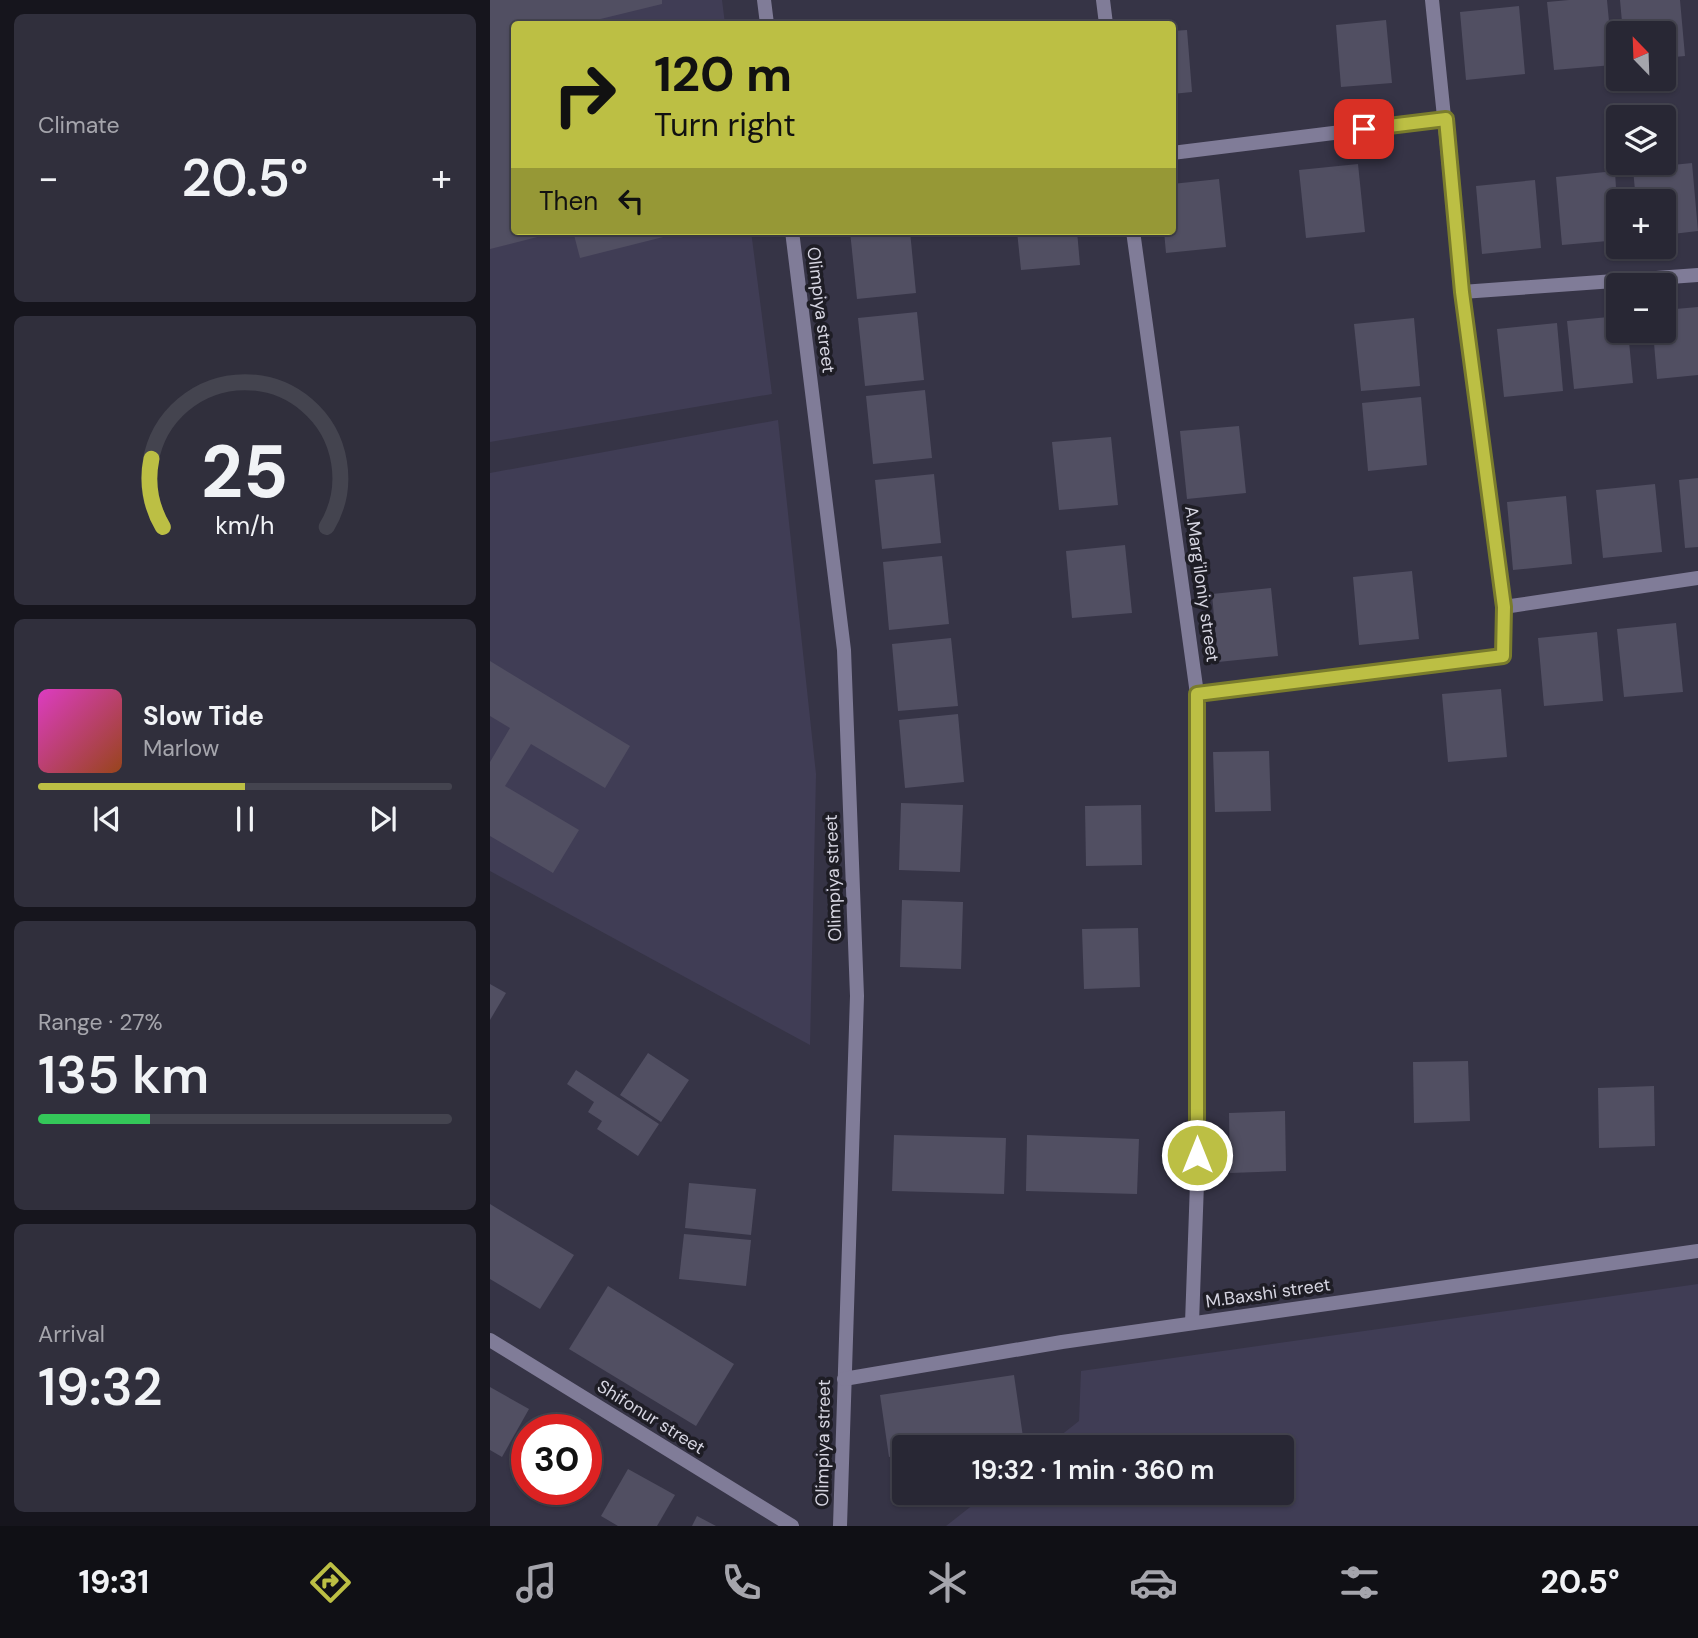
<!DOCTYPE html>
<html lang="en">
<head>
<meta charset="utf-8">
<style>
  body { margin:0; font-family:"DM Sans",sans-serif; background:#302f3c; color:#f1f3f6; height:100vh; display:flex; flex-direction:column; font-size:26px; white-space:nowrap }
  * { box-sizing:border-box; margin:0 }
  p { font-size:23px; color:#a5a5ac }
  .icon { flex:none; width:38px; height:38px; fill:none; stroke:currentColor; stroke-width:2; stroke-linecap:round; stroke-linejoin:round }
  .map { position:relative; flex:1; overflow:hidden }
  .panel { display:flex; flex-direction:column; gap:14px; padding:14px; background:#16151d; width:490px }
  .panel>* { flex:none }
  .top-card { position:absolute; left:21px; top:21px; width:665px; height:214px; border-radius:7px; box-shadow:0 2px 5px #0004,0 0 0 2px #44444f; background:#bcbf44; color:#111; overflow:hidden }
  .needle { width:46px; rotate:337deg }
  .buttons { position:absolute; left:1116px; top:21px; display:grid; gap:14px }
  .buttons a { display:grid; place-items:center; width:70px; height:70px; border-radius:7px; background:#282734; box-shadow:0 2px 5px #0004,0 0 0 2px #44444f; font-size:35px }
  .speed { position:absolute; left:21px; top:1414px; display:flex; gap:14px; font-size:35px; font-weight:700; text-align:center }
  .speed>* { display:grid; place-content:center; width:91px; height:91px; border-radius:50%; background:#282734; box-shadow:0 2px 5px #0004,0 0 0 2px #44444f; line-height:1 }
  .speed .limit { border:10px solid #d22; background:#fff; color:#111 }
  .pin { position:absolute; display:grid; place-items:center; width:60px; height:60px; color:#fff; margin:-30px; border-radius:14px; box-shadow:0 4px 10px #0006 }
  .me { position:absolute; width:77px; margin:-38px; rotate:0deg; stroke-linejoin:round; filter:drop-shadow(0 0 5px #0008) }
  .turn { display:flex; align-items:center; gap:24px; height:147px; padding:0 28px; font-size:32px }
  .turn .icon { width:91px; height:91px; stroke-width:2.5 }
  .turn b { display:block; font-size:49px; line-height:60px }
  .then { display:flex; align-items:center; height:66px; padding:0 28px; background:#0003; gap:14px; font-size:26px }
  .big { font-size:52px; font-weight:600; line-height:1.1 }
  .panel .card { flex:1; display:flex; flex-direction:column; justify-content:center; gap:10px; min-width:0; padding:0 24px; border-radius:10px; background:#302f3c }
  .panel .dial { align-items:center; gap:0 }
  .dial svg { height:182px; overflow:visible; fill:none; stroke:#44444f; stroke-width:7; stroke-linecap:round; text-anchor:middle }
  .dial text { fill:#f1f3f6; stroke:none }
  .song { display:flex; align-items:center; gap:21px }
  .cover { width:84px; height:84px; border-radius:10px; background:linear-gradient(135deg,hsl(310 70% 55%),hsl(20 70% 35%)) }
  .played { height:7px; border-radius:4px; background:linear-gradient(90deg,#bcbf44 50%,#44444f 50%) }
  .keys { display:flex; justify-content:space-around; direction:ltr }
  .heat { display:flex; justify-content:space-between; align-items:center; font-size:38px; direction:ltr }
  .charge { height:10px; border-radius:5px; background:linear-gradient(90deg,#34c759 27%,#44444f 0) }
  .trip { position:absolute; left:402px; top:1435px; width:402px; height:70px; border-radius:7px; background:#282734; box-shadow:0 2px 5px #0004,0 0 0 2px #44444f; font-weight:600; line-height:70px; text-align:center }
  .menu { display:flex; height:112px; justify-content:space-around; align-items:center; background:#101015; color:#a5a5ac }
  .menu .icon { width:49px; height:49px }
  .menu .selected { color:#bcbf44 }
  .menu b { font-size:32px; color:#f1f3f6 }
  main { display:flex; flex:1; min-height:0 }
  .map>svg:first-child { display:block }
  .built { fill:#403d55 }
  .building { fill:#514f62 }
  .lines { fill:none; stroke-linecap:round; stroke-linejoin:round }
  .minor { stroke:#807c98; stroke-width:14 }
  .route-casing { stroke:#7a7c2c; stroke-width:18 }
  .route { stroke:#bcbf44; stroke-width:12 }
  .labels { text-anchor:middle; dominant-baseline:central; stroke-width:7; stroke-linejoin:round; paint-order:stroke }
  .street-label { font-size:18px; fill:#d6d5e1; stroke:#1e1d25 }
</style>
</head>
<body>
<main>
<section class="panel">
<div class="card"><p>Climate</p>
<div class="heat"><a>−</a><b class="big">20.5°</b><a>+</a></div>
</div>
<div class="card dial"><svg viewBox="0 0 100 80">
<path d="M14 69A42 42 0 1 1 86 69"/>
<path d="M14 69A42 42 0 0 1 9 39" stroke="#bcbf44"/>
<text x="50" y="56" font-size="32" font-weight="700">25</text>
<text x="50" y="72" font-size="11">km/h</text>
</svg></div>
<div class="card">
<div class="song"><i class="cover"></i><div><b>Slow Tide</b><p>Marlow</p></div></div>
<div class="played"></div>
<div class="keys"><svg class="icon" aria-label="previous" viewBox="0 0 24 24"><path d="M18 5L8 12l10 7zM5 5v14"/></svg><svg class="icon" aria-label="pause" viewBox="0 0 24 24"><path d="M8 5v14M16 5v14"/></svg><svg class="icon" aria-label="next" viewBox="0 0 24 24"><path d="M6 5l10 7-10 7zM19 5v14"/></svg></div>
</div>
<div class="card"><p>Range · 27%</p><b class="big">135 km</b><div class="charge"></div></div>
<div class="card"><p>Arrival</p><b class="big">19:32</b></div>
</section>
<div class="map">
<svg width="1208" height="1526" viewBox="0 0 1208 1526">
  <rect width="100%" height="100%" fill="#363446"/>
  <g class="built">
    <path d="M0,0H232L235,24H24V231H261L282,394L0,442Z"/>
    <path d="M288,420L326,774L320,1045L0,871V473Z"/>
    <path d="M1208,1284V1526H456L498,1493H793V1447H556L589,1421L591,1371Z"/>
  </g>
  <g class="building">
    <path d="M0,0H172V4L90,24H24V231L67,232L0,249Z"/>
    <path d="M1079,0H1117L1123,65L1064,70L1057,2Z"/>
    <path d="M1130,0H1190L1195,56L1174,58V33H1133Z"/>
    <path d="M1029,6L1035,74L976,80L970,12Z"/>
    <path d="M896,20L902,83L851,87L846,25Z"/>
    <path d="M697,30L702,92L682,94V31Z"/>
    <path d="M1202,163L1208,231L1174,235V201H1146L1143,169Z"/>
    <path d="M868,164L875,232L816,238L809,170Z"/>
    <path d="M1125,171L1129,240L1072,245L1066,177Z"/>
    <path d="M729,179L736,247L676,253L674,231H682V184Z"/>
    <path d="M1045,180L1051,248L992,254L986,186Z"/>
    <path d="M83,231H193V232L90,258Z"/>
    <path d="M360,231H420L426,293L367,299Z"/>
    <path d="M527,231H587L590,265L531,270Z"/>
    <path d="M1208,307V375L1167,379L1163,331H1174V310Z"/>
    <path d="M427,312L434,380L375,386L368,318Z"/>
    <path d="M1129,316V331H1138L1143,383L1084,389L1077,321Z"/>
    <path d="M924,318L930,386L871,391L864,324Z"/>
    <path d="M1067,323L1073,391L1014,397L1007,329Z"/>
    <path d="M435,390L442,458L383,464L376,396Z"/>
    <path d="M931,397L937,465L878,471L872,403Z"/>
    <path d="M749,426L756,493L697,499L690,431Z"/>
    <path d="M621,437L628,505L569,510L562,442Z"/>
    <path d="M444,474L451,543L392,549L385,480Z"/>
    <path d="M1208,478V547L1195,548L1189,480Z"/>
    <path d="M1165,484L1172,552L1113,558L1106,490Z"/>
    <path d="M1076,496L1082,564L1023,570L1017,502Z"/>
    <path d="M635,545L642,613L582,618L576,551Z"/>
    <path d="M452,556L459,624L399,630L393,562Z"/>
    <path d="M922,571L929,639L869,645L863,577Z"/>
    <path d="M781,588L788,656L728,662L722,594Z"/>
    <path d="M1186,623L1193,692L1134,697L1127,629Z"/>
    <path d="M1107,632L1113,701L1054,706L1048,638Z"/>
    <path d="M461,638L468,706L408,711L402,644Z"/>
    <path d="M0,661L140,746L115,788L41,744L15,786L89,830L63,873L0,836V762L20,728L0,716Z"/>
    <path d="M1011,689L1017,757L958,762L952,694Z"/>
    <path d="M468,714L474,782L415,788L409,720Z"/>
    <path d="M779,751L781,811L725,812L723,752Z"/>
    <path d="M411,803L473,805L470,872L409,870Z"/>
    <path d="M651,805L652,865L596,866L595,806Z"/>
    <path d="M412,900L473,902L471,969L410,967Z"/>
    <path d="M648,928L650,987L594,989L592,929Z"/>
    <path d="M0,984L16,993L0,1020Z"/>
    <path d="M158,1053L199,1080L171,1122L130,1095Z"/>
    <path d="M978,1061L980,1121L924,1123L923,1062Z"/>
    <path d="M86,1070L169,1124L148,1156L107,1129L112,1121L98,1112L104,1102L77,1084Z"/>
    <path d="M1164,1086L1165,1146L1109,1148L1108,1088Z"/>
    <path d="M795,1111L796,1171L740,1173L739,1113Z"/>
    <path d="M404,1135L516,1138L514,1194L402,1191Z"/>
    <path d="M537,1135L649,1139L647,1194L536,1191Z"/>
    <path d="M199,1183L266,1189L261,1235L195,1228Z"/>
    <path d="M0,1204L84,1255L50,1309L0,1279Z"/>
    <path d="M194,1234L261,1240L256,1286L189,1279Z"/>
    <path d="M118,1286L244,1364L206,1426L79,1349Z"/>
    <path d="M524,1375L533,1437L464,1447H415V1454L399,1457L390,1395Z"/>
    <path d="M0,1387L39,1409L12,1457L0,1450Z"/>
    <path d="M96,1443L108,1449L96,1469Z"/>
    <path d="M138,1469L185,1495L167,1526H128L111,1516Z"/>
    <path d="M207,1516L226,1526H202Z"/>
  </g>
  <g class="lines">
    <g class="minor">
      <path d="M274,0L277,24"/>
      <path d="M613,0L616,24"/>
      <path d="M682,153L956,119"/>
      <path d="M302,231L354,650L367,996L350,1526"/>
      <path d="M643,231L707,694V1183L702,1323"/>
      <path d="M972,292L1208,275"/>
      <path d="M1014,607L1208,578"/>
      <path d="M707,694L1013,656L1014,607L972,292L942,0"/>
      <path d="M0,1340L302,1526"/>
      <path d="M354,1379L572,1342L1208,1251"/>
    </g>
  </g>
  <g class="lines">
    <g class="route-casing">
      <path id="route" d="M707,1155V694L1013,656L1014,607L972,292L956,119L874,129"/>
    </g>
    <use href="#route" class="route"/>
  </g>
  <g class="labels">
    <g class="street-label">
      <text transform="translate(331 310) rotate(83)">Olimpiya street</text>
      <text transform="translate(712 584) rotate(82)">A.Marg'iloniy street</text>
      <text transform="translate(343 878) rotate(-92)">Olimpiya street</text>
      <text transform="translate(778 1293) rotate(-8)">M.Baxshi street</text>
      <text transform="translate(161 1417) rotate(32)">Shifonur street</text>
      <text transform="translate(333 1443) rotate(-89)">Olimpiya street</text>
    </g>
  </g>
</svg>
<div class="buttons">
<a><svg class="needle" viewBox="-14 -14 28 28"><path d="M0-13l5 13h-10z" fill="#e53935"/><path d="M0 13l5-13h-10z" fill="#a5a5ac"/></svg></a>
<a><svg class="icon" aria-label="layers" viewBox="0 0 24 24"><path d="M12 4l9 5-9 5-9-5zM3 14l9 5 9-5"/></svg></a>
<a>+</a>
<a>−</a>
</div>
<div class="speed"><div class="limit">30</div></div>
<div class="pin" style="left:874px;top:129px;background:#d93025"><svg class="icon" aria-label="arrive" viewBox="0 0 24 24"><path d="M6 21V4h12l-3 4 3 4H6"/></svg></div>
<svg class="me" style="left:707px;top:1155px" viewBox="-20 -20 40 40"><circle r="17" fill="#bcbf44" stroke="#fff" stroke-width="3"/><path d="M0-11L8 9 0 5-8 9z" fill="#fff"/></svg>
<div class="trip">19:32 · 1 min · 360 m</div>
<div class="top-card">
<div class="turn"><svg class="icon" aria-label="right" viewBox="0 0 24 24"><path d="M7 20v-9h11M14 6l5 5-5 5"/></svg><div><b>120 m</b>Turn right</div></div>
<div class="then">Then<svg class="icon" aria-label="left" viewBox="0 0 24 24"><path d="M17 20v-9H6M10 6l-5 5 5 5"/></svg></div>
</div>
</div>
</main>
<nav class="menu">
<b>19:31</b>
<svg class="icon selected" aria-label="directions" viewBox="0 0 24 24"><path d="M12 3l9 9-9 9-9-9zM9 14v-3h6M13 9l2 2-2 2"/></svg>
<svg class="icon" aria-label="music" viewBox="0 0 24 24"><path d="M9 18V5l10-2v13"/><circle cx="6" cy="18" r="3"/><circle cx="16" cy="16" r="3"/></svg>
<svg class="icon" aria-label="phone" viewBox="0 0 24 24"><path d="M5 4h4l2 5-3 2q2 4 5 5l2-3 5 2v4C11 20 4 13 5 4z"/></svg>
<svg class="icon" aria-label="climate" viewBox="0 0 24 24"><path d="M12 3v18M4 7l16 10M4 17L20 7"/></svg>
<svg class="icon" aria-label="car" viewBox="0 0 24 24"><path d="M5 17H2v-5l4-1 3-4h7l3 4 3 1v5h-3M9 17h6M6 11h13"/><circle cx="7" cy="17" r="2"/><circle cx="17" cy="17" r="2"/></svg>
<svg class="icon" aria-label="filters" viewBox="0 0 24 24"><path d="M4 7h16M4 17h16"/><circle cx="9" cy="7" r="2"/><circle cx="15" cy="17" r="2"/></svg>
<b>20.5°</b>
</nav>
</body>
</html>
